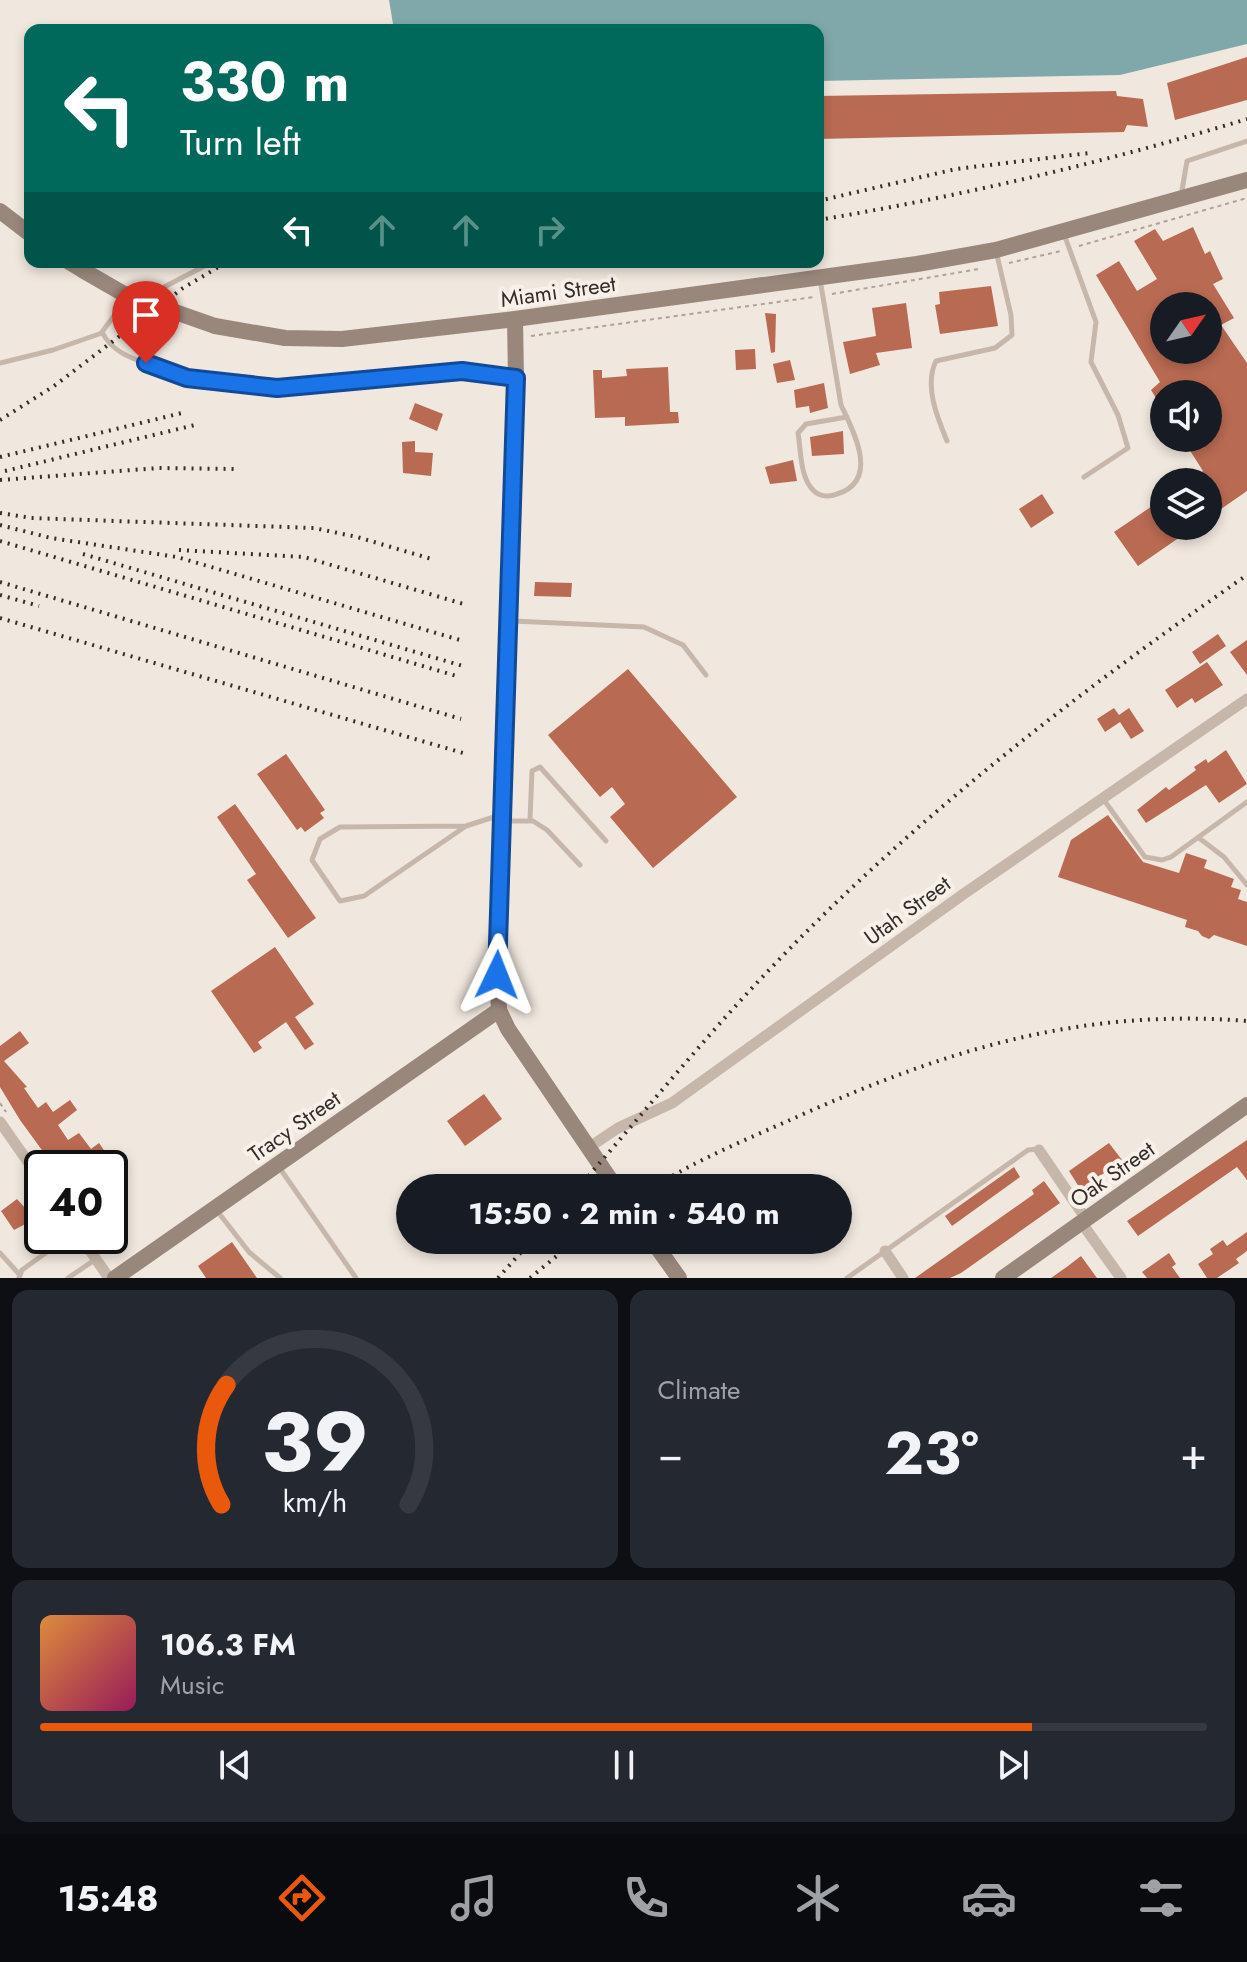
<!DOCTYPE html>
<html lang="en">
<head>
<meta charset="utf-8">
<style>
  body { margin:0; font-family:Jost,sans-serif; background:#242831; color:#f1f3f6; height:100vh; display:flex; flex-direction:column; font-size:30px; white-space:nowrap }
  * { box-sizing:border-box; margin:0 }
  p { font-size:26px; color:#9ea1a6 }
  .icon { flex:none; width:44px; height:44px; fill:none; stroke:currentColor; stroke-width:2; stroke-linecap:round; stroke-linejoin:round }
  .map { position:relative; height:1278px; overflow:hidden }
  .drawer { display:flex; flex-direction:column; gap:12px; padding:12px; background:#0d0f14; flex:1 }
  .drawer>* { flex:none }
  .top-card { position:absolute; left:24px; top:24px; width:800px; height:244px; border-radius:16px; box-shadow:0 4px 12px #0003; background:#00695c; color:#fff; overflow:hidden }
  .needle { width:52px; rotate:56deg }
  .buttons { position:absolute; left:1150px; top:292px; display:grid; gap:16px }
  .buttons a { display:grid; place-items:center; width:72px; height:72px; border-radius:50%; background:#171b24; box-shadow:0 4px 12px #0003; font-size:40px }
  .speed { position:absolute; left:24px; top:1150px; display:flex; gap:16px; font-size:40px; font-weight:700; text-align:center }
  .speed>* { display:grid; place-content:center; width:104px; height:104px; border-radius:50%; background:#171b24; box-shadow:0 4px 12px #0003; line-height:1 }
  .speed .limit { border:4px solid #111; border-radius:12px; background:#fff; color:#111 }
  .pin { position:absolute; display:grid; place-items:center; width:68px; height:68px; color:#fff; margin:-82px -34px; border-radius:50% 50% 50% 0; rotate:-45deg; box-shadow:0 0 8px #0007 }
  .pin .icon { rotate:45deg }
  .me { position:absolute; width:88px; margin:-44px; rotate:2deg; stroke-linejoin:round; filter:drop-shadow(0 0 6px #0008) }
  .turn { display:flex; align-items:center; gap:28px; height:168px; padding:0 24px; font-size:36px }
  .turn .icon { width:104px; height:104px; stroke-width:2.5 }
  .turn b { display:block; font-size:56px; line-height:68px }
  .lanes { display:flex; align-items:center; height:76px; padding:0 24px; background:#0003; justify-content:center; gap:40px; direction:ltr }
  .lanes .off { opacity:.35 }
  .big { font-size:60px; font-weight:700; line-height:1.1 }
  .drawer .widget { flex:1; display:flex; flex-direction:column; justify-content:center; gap:12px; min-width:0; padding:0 28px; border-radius:16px; background:#242831 }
  .drawer .dial { align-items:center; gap:0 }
  .dial svg { height:208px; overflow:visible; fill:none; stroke:#363941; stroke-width:7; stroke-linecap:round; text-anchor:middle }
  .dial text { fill:#f1f3f6; stroke:none }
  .song { display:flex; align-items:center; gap:24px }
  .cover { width:96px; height:96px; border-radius:12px; background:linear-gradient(135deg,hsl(30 70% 55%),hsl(330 70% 35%)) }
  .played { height:8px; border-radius:4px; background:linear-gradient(90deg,#ea580c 85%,#363941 85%) }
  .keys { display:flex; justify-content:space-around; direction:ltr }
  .heat { display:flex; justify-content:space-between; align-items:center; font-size:44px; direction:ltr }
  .drawer .tiles { flex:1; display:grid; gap:12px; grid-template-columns:1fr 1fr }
  .widget:last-child { grid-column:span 2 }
  .trip { position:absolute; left:396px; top:1174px; width:456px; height:80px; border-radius:40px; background:#171b24; box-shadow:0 4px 12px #0003; font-weight:700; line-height:80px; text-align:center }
  .menu { display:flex; height:128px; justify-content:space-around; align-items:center; background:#090b0e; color:#9ea1a6 }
  .menu .icon { width:56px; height:56px }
  .menu .on { color:#ea580c }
  .menu b { font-size:36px; color:#f1f3f6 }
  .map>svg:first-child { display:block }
  .water { fill:#80a8aa }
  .building { fill:#b96a52; fill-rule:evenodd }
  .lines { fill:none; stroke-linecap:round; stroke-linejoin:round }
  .path { stroke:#b2a195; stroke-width:2; stroke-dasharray:4 4; stroke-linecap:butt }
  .lane { stroke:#c7b7ab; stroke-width:5 }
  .street { stroke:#c7b7ab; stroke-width:11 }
  .secondary { stroke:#9a877c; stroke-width:16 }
  .rail { stroke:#352d29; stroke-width:4; stroke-dasharray:2 6; stroke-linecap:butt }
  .secondary-bridge { stroke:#9a877c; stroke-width:16 }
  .route-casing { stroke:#114b97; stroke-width:20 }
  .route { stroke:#1a73e8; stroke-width:14 }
  .labels { text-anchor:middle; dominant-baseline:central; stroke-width:8; stroke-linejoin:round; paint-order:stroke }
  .street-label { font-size:22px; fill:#352d29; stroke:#f8f1ea }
</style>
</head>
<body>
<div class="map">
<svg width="1247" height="1278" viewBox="0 0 1247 1278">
  <rect width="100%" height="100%" fill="#f0e7de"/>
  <path class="water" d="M389,0H1247V44L1120,75L818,81V30H394Z"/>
  <g class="building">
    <path d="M1247,57V100L1175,120L1167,83Z"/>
    <path d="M1116,91L1117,96L1143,99L1148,127L1127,125L1124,132L818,139V96Z"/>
    <path d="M1193,227L1205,254L1210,251L1223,279L1213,284L1234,318L1221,325L1247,363V491L1208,518V482H1186L1203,471L1182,438H1208V394H1164V411L1151,390L1160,382L1096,275L1119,261L1137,291L1157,279L1134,241L1155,229L1163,241ZM1164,306H1208V350H1164Z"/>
    <path d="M991,286L998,326L940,334L935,305L940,304L939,292Z"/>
    <path d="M906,303L912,348L876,353L880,365L850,374L843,342L876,336L872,308Z"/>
    <path d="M765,313L776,314L775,352L771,353Z"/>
    <path d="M755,349L756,369L736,370L735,350Z"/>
    <path d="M790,360L795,380L777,383L773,364Z"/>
    <path d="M668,367L670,412H678L679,423L625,426V417L595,418L593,370H602V378L627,376L626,369Z"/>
    <path d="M824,383L828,408L810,413L809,406L796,408L794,390Z"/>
    <path d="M415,403L443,414L437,431L409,419Z"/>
    <path d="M843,431L844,454L812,456L810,437Z"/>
    <path d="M415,441V452L433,453L431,476L403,473L402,442Z"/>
    <path d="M793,460L797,481L770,484L765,467Z"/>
    <path d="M1042,494L1054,513L1031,528L1019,509Z"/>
    <path d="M1164,498V526H1196L1138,566L1114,532Z"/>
    <path d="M535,582L572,583L571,597L534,596Z"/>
    <path d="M1218,634L1226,646L1200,664L1192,652Z"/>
    <path d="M1247,640V675L1230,652Z"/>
    <path d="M1207,662L1223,685L1195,703L1192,698L1177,708L1165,690Z"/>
    <path d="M628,669L737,797L653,868L610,817L625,804L612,787L600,797L548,735Z"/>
    <path d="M1114,708L1119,715L1129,708L1144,731L1131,739L1120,722L1105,732L1097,719Z"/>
    <path d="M1226,750L1247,784L1219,803L1206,785L1146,823L1137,810L1166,787L1169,790L1196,770L1194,767L1206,759L1208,763Z"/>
    <path d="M286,754L325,810L320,813L324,818L305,832L301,827L297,830L257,774Z"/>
    <path d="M235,804L316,918L288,938L247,880L256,874L217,817Z"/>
    <path d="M1108,815L1143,862L1179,873L1186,853L1207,860L1204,868L1234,879L1231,887L1241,890L1238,899L1247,902V946L1214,935L1209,939L1202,936L1198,931L1185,927L1187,920L1058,877L1071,840Z"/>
    <path d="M275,947L314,1004L295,1017L314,1044L305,1050L286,1022L258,1042L262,1048L254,1053L211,991Z"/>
    <path d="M20,1031L29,1043L4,1061L27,1087L24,1088L38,1108L46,1102L53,1112L70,1100L77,1110L58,1125L68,1140L79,1133L91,1149L99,1143L116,1168H55L20,1120L0,1087V1046Z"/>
    <path d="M484,1094L502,1119L465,1146L447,1121Z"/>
    <path d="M1247,1140V1180L1237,1167L1138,1236L1127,1221Z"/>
    <path d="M1109,1143L1122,1160L1081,1190L1069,1171Z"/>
    <path d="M1014,1167L1020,1177L952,1226L945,1216Z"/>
    <path d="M1044,1181L1060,1203L961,1273L950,1278H915L1034,1194L1032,1190Z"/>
    <path d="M17,1199L35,1219L14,1230L1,1211Z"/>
    <path d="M1247,1232V1251L1236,1259L1239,1263L1217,1278H1207L1198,1264L1213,1254L1210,1249L1223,1240L1227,1246Z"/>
    <path d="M232,1242L257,1278H206L198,1266Z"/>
    <path d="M1169,1253L1176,1264L1172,1267L1180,1278H1147L1142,1272Z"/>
    <path d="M1081,1256L1097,1278H1051L1068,1266Z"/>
  </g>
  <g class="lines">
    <g class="path">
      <path d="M1079,246L1247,198"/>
      <path d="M1009,263L1061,251"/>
      <path d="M832,294L979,269"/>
      <path d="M531,336L814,297"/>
      <path d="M0,1103L6,1112"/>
      <path d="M35,1192L42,1203"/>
    </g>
    <g class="lane">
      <path d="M1181,196L1187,161L1247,141"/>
      <path d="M1064,234L1096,322L1091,362L1118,415L1128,448L1084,477"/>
      <path d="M820,279L841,405C854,432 880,481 837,494C830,497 820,497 814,491C800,479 801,450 798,433L806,424L847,417"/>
      <path d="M145,297L212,262"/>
      <path d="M137,302L113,317L102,332C112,352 131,358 151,365C254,402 353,377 459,371C477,370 494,376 513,378"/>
      <path d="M0,363L53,350L102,333"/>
      <path d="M947,441C937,417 924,385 936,361L995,348L1012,335L1011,315L996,251"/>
      <path d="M513,621L644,627L683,645L706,675"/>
      <path d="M1104,800L1145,857L1162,860L1171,857L1247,802"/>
      <path d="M530,820L532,771L540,767L606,841"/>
      <path d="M507,821H533L547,830L580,865"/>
      <path d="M466,826L340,827L320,839L312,860L340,901L364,896L466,826L497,816"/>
      <path d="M1199,838L1224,857L1247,885"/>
      <path d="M279,1167L356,1278"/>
      <path d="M218,1212L249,1252L280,1278"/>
      <path d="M0,1253L19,1274"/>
      <path d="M19,1278L22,1270L69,1236"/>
      <path d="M68,1278L96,1259"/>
      <path d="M847,1278L1028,1150L1038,1149"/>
    </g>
    <g class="street">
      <path d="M0,1122L42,1182"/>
      <path d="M588,1148L618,1128L672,1103L965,893L1247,699"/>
      <path d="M1039,1150L1086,1219"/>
      <path d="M1081,1222L1121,1278"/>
      <path d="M80,1236L109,1278"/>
      <path d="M885,1251L903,1278"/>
    </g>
    <g class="secondary">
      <path d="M0,211L30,234"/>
      <path d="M69,262L84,271"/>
      <path d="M515,319L516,378L497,975L499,1010L508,1029L616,1188"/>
      <path d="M215,326L285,338L342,339L515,319L917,264L996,250L1247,180"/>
      <path d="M652,1240L679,1278"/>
      <path d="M115,1278L499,1010"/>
      <path d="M1003,1278L1247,1105"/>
    </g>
    <g class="rail">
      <path d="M818,201L956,169L1089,153"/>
      <path d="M818,220C963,196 1106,162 1247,119"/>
      <path d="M0,420L54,386L183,288L227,262"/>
      <path d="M0,457L182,413"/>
      <path d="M5,471L199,424"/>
      <path d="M0,480L159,468L234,469"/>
      <path d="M0,513L31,518L314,528L357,537L435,560"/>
      <path d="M0,525L51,538L177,557L460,640"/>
      <path d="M0,541L460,677"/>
      <path d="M179,550L304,557L467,605"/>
      <path d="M83,554L463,666"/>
      <path d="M0,582L461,719"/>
      <path d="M0,595L39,606"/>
      <path d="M0,618L463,753"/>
      <path d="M578,1188C642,1115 703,1039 770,969C914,818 1077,693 1247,575"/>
      <path d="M652,1188C698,1159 750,1138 799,1116C949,1049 1081,1008 1247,1021"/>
      <path d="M498,1278L532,1240"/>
      <path d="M530,1278L576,1240"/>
    </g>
    <path class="secondary-bridge" d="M84,271L124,294L215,326"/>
  </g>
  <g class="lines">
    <g class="route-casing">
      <path id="route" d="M146,363L187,378L277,388L462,371L516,378L497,975"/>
    </g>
    <use href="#route" class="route"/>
  </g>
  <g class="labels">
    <g class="street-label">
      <text transform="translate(558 291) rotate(-8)">Miami Street</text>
      <text transform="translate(907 910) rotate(-36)">Utah Street</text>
      <text transform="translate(294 1126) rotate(-35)">Tracy Street</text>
      <text transform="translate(1112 1174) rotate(-35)">Oak Street</text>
    </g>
  </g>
</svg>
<div class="buttons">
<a><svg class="needle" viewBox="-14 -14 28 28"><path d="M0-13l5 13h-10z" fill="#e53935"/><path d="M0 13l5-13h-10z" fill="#9ea1a6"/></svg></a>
<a><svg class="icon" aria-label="sound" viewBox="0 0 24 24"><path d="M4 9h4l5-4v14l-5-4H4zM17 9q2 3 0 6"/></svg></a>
<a><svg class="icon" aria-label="layers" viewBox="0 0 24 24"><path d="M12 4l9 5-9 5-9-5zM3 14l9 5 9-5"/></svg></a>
</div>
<div class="speed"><div class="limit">40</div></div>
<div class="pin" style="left:146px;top:363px;background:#d93025"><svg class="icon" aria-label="arrive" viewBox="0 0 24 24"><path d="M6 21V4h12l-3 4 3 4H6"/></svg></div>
<svg class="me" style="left:497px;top:975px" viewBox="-20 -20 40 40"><path d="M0-17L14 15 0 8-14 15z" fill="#1a73e8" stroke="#fff" stroke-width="4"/></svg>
<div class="trip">15:50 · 2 min · 540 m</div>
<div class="top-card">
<div class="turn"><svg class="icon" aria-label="left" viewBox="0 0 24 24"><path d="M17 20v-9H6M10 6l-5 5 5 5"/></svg><div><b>330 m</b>Turn left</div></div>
<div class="lanes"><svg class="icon" aria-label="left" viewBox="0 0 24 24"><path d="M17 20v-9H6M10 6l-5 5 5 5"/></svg><svg class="icon off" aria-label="ahead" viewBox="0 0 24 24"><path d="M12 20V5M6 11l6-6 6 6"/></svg><svg class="icon off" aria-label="ahead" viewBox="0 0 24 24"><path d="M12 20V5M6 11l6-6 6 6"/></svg><svg class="icon off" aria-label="right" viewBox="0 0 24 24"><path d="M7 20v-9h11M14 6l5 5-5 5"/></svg></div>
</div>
</div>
<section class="drawer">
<div class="tiles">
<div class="widget dial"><svg viewBox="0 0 100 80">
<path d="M14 69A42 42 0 1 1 86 69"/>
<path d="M14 69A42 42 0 0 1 16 23" stroke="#ea580c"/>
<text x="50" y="56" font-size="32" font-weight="700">39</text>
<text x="50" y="72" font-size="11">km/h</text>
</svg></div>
<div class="widget"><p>Climate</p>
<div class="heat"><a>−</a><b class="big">23°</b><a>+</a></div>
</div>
<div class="widget">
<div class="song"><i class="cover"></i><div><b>106.3 FM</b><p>Music</p></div></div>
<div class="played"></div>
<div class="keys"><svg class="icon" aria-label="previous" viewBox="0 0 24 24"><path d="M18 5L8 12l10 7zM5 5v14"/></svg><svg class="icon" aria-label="pause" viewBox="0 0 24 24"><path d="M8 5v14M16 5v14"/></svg><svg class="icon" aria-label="next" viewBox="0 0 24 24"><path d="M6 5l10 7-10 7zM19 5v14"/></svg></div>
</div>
</div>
</section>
<nav class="menu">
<b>15:48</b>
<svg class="icon on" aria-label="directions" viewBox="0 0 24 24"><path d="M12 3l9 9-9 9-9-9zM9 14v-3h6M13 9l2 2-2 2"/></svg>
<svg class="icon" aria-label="music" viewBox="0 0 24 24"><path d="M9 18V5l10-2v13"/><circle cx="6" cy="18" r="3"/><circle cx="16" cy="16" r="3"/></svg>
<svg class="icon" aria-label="phone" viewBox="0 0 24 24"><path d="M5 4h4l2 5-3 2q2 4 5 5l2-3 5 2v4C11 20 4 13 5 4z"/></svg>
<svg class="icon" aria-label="climate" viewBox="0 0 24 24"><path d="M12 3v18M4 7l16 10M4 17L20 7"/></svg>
<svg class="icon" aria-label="car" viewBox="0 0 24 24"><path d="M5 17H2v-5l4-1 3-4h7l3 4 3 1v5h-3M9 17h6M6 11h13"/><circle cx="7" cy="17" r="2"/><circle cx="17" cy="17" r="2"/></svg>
<svg class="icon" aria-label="filters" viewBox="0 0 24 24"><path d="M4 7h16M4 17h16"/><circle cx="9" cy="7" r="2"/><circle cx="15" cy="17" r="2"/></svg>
</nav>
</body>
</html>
